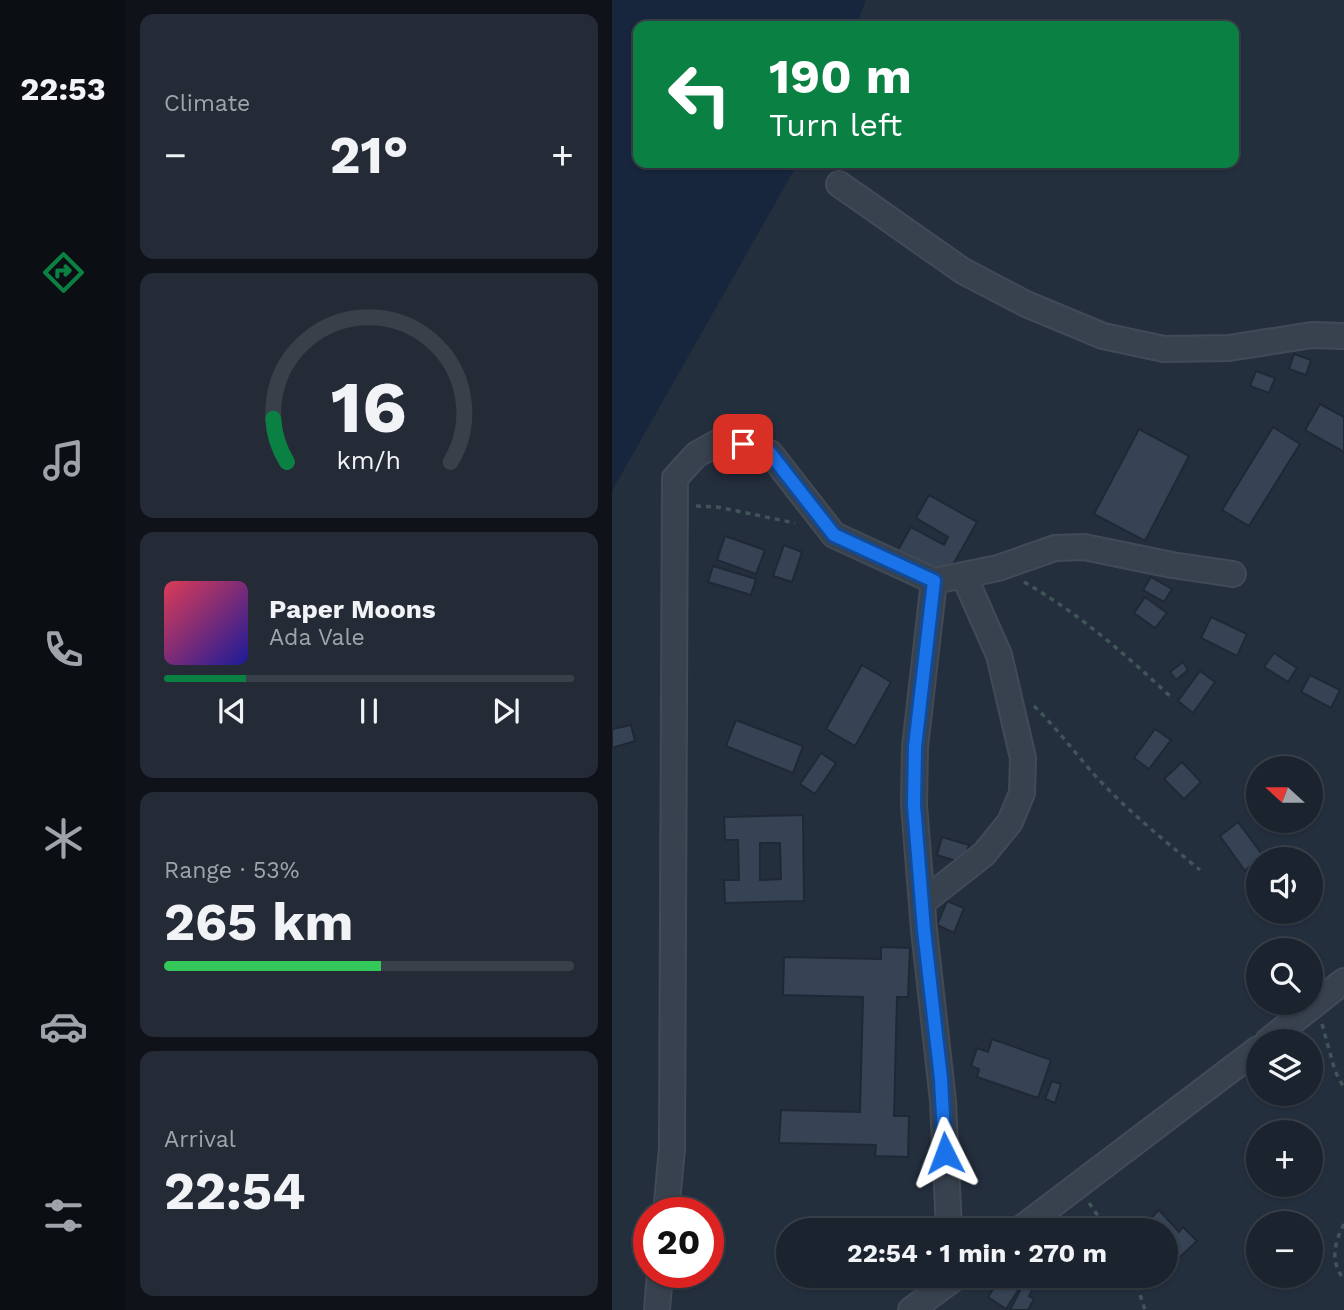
<!DOCTYPE html>
<html lang="en">
<head>
<meta charset="utf-8">
<style>
  body { margin:0; font-family:"Work Sans",sans-serif; background:#242b36; color:#f1f3f6; height:100vh; display:flex; flex-direction:column; font-size:26px; white-space:nowrap }
  * { box-sizing:border-box; margin:0 }
  p { font-size:23px; color:#a0a4aa }
  .icon { flex:none; width:38px; height:38px; fill:none; stroke:currentColor; stroke-width:2; stroke-linecap:round; stroke-linejoin:round }
  .map { position:relative; flex:1; overflow:hidden }
  .sheet { display:flex; flex-direction:column; gap:14px; padding:14px; background:#0f1319; width:486px }
  .sheet>* { flex:none }
  .hud { position:absolute; left:21px; top:21px; width:606px; height:147px; border-radius:14px; box-shadow:0 2px 5px #0004,0 0 0 2px #39404a; background:#0b8043; color:#fff; overflow:hidden }
  .needle { width:46px; rotate:291deg }
  .buttons { position:absolute; left:634px; top:756px; display:grid; gap:14px }
  .buttons a { display:grid; place-items:center; width:77px; height:77px; border-radius:50%; background:#1b232e; box-shadow:0 2px 5px #0004,0 0 0 2px #39404a; font-size:35px }
  .speed { position:absolute; left:21px; top:1197px; display:flex; gap:14px; font-size:35px; font-weight:700; text-align:center }
  .speed>* { display:grid; place-content:center; width:91px; height:91px; border-radius:50%; background:#1b232e; box-shadow:0 2px 5px #0004,0 0 0 2px #39404a; line-height:1 }
  .speed .limit { border:10px solid #d22; background:#fff; color:#111 }
  .pin { position:absolute; display:grid; place-items:center; width:60px; height:60px; color:#fff; margin:-30px; border-radius:14px; box-shadow:0 4px 10px #0006 }
  .me { position:absolute; width:77px; margin:-38px; rotate:357deg; stroke-linejoin:round; filter:drop-shadow(0 0 5px #0008) }
  .turn { display:flex; align-items:center; gap:24px; height:147px; padding:0 21px; font-size:32px }
  .turn .icon { width:91px; height:91px; stroke-width:2.5 }
  .turn b { display:block; font-size:49px; line-height:60px }
  .big { font-size:52px; font-weight:700; line-height:1.1 }
  .sheet .widget { flex:1; display:flex; flex-direction:column; justify-content:center; gap:10px; min-width:0; padding:0 24px; border-radius:14px; background:#242b36 }
  .sheet .dial { align-items:center; gap:0 }
  .dial svg { height:182px; overflow:visible; fill:none; stroke:#39404a; stroke-width:7; stroke-linecap:round; text-anchor:middle }
  .dial text { fill:#f1f3f6; stroke:none }
  .song { display:flex; align-items:center; gap:21px }
  .cover { width:84px; height:84px; border-radius:10px; background:linear-gradient(135deg,hsl(350 70% 55%),hsl(240 70% 35%)) }
  .played { height:7px; border-radius:4px; background:linear-gradient(90deg,#0b8043 20%,#39404a 20%) }
  .keys { display:flex; justify-content:space-around; direction:ltr }
  .heat { display:flex; justify-content:space-between; align-items:center; font-size:38px; direction:ltr }
  .charge { height:10px; border-radius:5px; background:linear-gradient(90deg,#34c759 53%,#39404a 0) }
  .trip { position:absolute; left:164px; top:1218px; width:402px; height:70px; border-radius:35px; background:#1b232e; box-shadow:0 2px 5px #0004,0 0 0 2px #39404a; font-weight:700; line-height:70px; text-align:center }
  main { display:flex; flex:1; min-height:0 }
  .tab-bar { display:flex; flex-direction:column; width:126px; justify-content:space-around; align-items:center; background:#0b0e12; color:#a0a4aa }
  .tab-bar .icon { width:49px; height:49px }
  .tab-bar .active { color:#0b8043 }
  .tab-bar b { font-size:32px; color:#f1f3f6 }
  .map>svg:first-child { display:block }
  .water { fill:#17263c }
  .building { fill:#364354; stroke:#1f2835; stroke-width:2; fill-rule:evenodd }
  .lines { fill:none; stroke-linecap:round; stroke-linejoin:round }
  .minor-casing { stroke:#414a57; stroke-width:28 }
  .path { stroke:#3f5557; stroke-width:3.5; stroke-dasharray:5 5; stroke-linecap:butt }
  .minor { stroke:#38414e; stroke-width:24 }
  .route-casing { stroke:#114b97; stroke-width:18 }
  .route { stroke:#1a73e8; stroke-width:12 }
</style>
</head>
<body>
<main>
<nav class="tab-bar">
<b>22:53</b>
<svg class="icon active" aria-label="directions" viewBox="0 0 24 24"><path d="M12 3l9 9-9 9-9-9zM9 14v-3h6M13 9l2 2-2 2"/></svg>
<svg class="icon" aria-label="music" viewBox="0 0 24 24"><path d="M9 18V5l10-2v13"/><circle cx="6" cy="18" r="3"/><circle cx="16" cy="16" r="3"/></svg>
<svg class="icon" aria-label="phone" viewBox="0 0 24 24"><path d="M5 4h4l2 5-3 2q2 4 5 5l2-3 5 2v4C11 20 4 13 5 4z"/></svg>
<svg class="icon" aria-label="climate" viewBox="0 0 24 24"><path d="M12 3v18M4 7l16 10M4 17L20 7"/></svg>
<svg class="icon" aria-label="car" viewBox="0 0 24 24"><path d="M5 17H2v-5l4-1 3-4h7l3 4 3 1v5h-3M9 17h6M6 11h13"/><circle cx="7" cy="17" r="2"/><circle cx="17" cy="17" r="2"/></svg>
<svg class="icon" aria-label="filters" viewBox="0 0 24 24"><path d="M4 7h16M4 17h16"/><circle cx="9" cy="7" r="2"/><circle cx="15" cy="17" r="2"/></svg>
</nav>
<section class="sheet">
<div class="widget"><p>Climate</p>
<div class="heat"><a>−</a><b class="big">21°</b><a>+</a></div>
</div>
<div class="widget dial"><svg viewBox="0 0 100 80">
<path d="M14 69A42 42 0 1 1 86 69"/>
<path d="M14 69A42 42 0 0 1 8 50" stroke="#0b8043"/>
<text x="50" y="56" font-size="32" font-weight="700">16</text>
<text x="50" y="72" font-size="11">km/h</text>
</svg></div>
<div class="widget">
<div class="song"><i class="cover"></i><div><b>Paper Moons</b><p>Ada Vale</p></div></div>
<div class="played"></div>
<div class="keys"><svg class="icon" aria-label="previous" viewBox="0 0 24 24"><path d="M18 5L8 12l10 7zM5 5v14"/></svg><svg class="icon" aria-label="pause" viewBox="0 0 24 24"><path d="M8 5v14M16 5v14"/></svg><svg class="icon" aria-label="next" viewBox="0 0 24 24"><path d="M6 5l10 7-10 7zM19 5v14"/></svg></div>
</div>
<div class="widget"><p>Range · 53%</p><b class="big">265 km</b><div class="charge"></div></div>
<div class="widget"><p>Arrival</p><b class="big">22:54</b></div>
</section>
<div class="map">
<svg width="732" height="1310" viewBox="0 0 732 1310">
  <rect width="100%" height="100%" fill="#242f3e"/>
  <path class="water" d="M0,0H254L244,26H26V163H186L0,491Z"/>
  <g class="building">
    <path d="M682,354L699,360L694,375L677,369Z"/>
    <path d="M644,371L663,378L657,393L638,386Z"/>
    <path d="M708,404L732,417V452L693,430Z"/>
    <path d="M661,427L688,444L637,526L610,510Z"/>
    <path d="M527,429L577,456L533,541L482,514Z"/>
    <path d="M317,495L365,522L334,577L286,550L299,527L332,545L336,537L304,518Z"/>
    <path d="M113,536L153,550L144,574L105,560Z"/>
    <path d="M172,545L190,552L180,582L161,576Z"/>
    <path d="M101,566L144,579L139,595L96,582Z"/>
    <path d="M539,577L560,589L552,602L531,590Z"/>
    <path d="M533,597L555,613L543,628L522,613Z"/>
    <path d="M599,617L635,634L625,656L589,638Z"/>
    <path d="M662,653L685,668L676,682L652,667Z"/>
    <path d="M571,662L576,670L564,680L558,672Z"/>
    <path d="M250,665L279,682L243,746L214,729Z"/>
    <path d="M588,671L603,682L581,713L566,701Z"/>
    <path d="M698,675L728,690L719,708L689,692Z"/>
    <path d="M124,720L191,746L181,773L114,746Z"/>
    <path d="M19,725L23,741L0,748V729Z"/>
    <path d="M543,729L559,740L537,769L522,758Z"/>
    <path d="M209,753L224,763L203,794L188,784Z"/>
    <path d="M570,762L589,782L572,799L552,779Z"/>
    <path d="M191,815L192,901L113,903L112,880H127L126,840H113L112,817ZM148,843H168L169,879L148,880Z"/>
    <path d="M626,822L652,857L646,859L633,871L608,836Z"/>
    <path d="M330,837L357,845L351,863L325,855Z"/>
    <path d="M335,901L352,908L342,933L325,925Z"/>
    <path d="M269,947L298,948L296,997H285L282,1116H297L296,1157L263,1156L264,1145L167,1143L169,1110L248,1112L251,997L171,995L172,957L269,959Z"/>
    <path d="M380,1039L439,1060L426,1098L365,1077L367,1069L359,1066L365,1048L376,1052Z"/>
    <path d="M440,1081L449,1084L443,1103L433,1099Z"/>
    <path d="M547,1210L567,1232L571,1227L585,1241L555,1269V1230L533,1229L540,1222L538,1219Z"/>
    <path d="M390,1276H404L412,1281L394,1309L376,1297Z"/>
    <path d="M412,1283L421,1288L417,1296L422,1299L416,1310H398Z"/>
  </g>
  <g class="lines">
    <g class="minor-casing">
      <g id="minor">
        <path d="M227,184L351,271L414,304L491,336L552,349L617,348L700,335L732,336"/>
        <path d="M322,581L303,747L302,805L312,930L331,1101L337,1230"/>
        <path d="M312,901L372,854L398,822L410,793L411,758L387,655L352,576"/>
        <path d="M656,1041L732,981"/>
        <path d="M54,1213L60,1148L63,478L84,455L105,443L131,444L158,453L222,535L322,581L386,568L443,548L472,547L560,565L621,574"/>
        <path d="M407,1230L646,1049"/>
        <path d="M45,1310L48,1272"/>
        <path d="M299,1310L345,1276"/>
      </g>
    </g>
    <g class="path">
      <path d="M84,506L105,507L183,523"/>
      <path d="M412,582C468,614 514,655 560,698"/>
      <path d="M422,706C447,730 467,759 491,784C521,815 554,842 588,870"/>
      <path d="M710,1024L723,1071L732,1088"/>
      <path d="M477,1203L496,1230"/>
      <path d="M732,1224C723,1242 717,1261 732,1279"/>
      <path d="M522,1276L533,1310"/>
    </g>
    <use href="#minor" class="minor"/>
  </g>
  <g class="lines">
    <g class="route-casing">
      <path id="route" d="M131,444L158,453L222,535L322,581L303,747L302,805L312,930L329,1079L333,1153"/>
    </g>
    <use href="#route" class="route"/>
  </g>
</svg>
<div class="buttons">
<a><svg class="needle" viewBox="-14 -14 28 28"><path d="M0-13l5 13h-10z" fill="#e53935"/><path d="M0 13l5-13h-10z" fill="#a0a4aa"/></svg></a>
<a><svg class="icon" aria-label="sound" viewBox="0 0 24 24"><path d="M4 9h4l5-4v14l-5-4H4zM17 9q2 3 0 6"/></svg></a>
<a><svg class="icon" aria-label="search" viewBox="0 0 24 24"><circle cx="10" cy="10" r="6"/><path d="M15 15l6 6"/></svg></a>
<a><svg class="icon" aria-label="layers" viewBox="0 0 24 24"><path d="M12 4l9 5-9 5-9-5zM3 14l9 5 9-5"/></svg></a>
<a>+</a>
<a>−</a>
</div>
<div class="speed"><div class="limit">20</div></div>
<div class="pin" style="left:131px;top:444px;background:#d93025"><svg class="icon" aria-label="arrive" viewBox="0 0 24 24"><path d="M6 21V4h12l-3 4 3 4H6"/></svg></div>
<svg class="me" style="left:333px;top:1153px" viewBox="-20 -20 40 40"><path d="M0-17L14 15 0 8-14 15z" fill="#1a73e8" stroke="#fff" stroke-width="4"/></svg>
<div class="trip">22:54 · 1 min · 270 m</div>
<div class="hud">
<div class="turn"><svg class="icon" aria-label="left" viewBox="0 0 24 24"><path d="M17 20v-9H6M10 6l-5 5 5 5"/></svg><div><b>190 m</b>Turn left</div></div>
</div>
</div>
</main>
</body>
</html>
